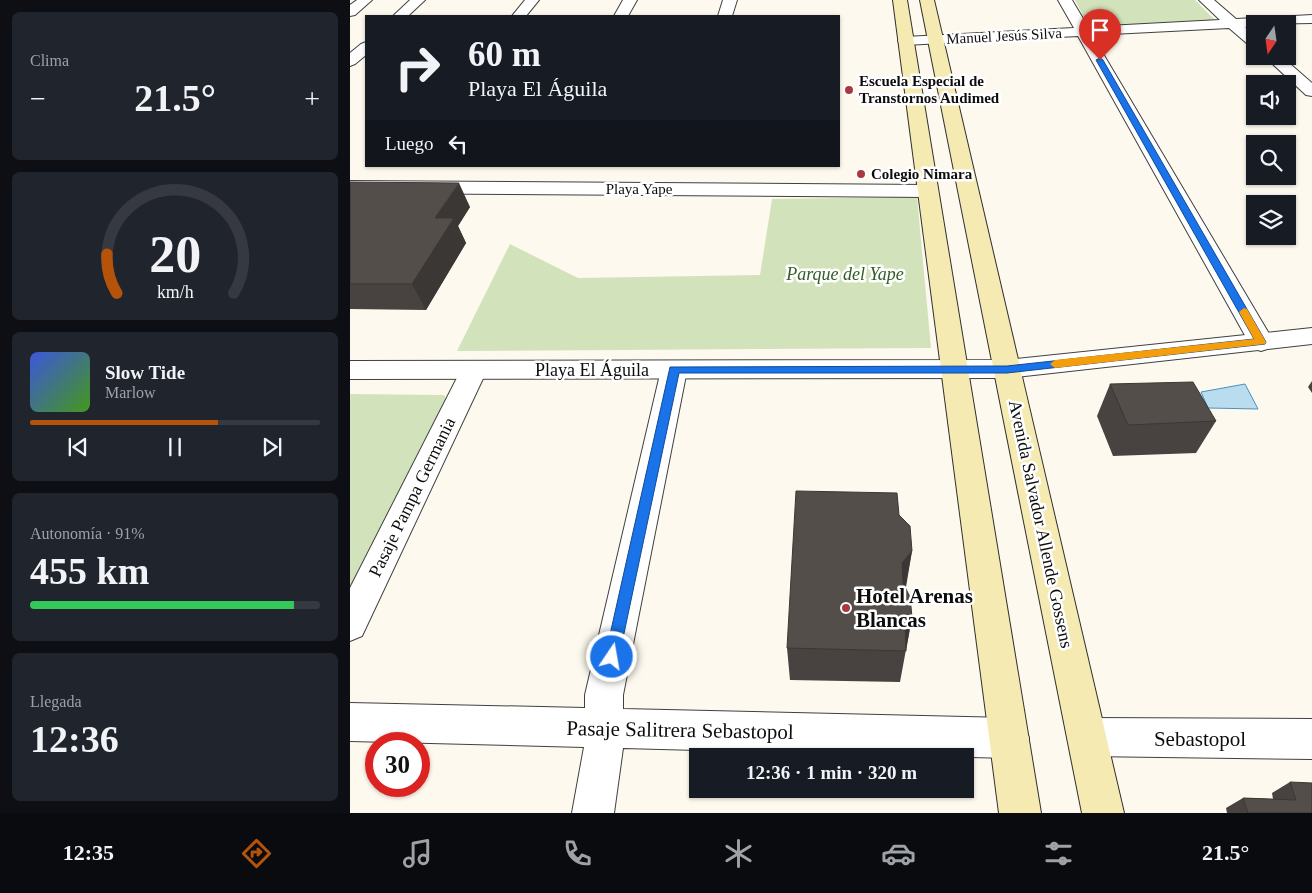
<!DOCTYPE html>
<html lang="es">
<head>
<meta charset="utf-8">
<style>
  body { margin:0; font-family:"Times New Roman",serif; background:#20242c; color:#f1f3f6; height:100vh; display:flex; flex-direction:column; font-size:19px; white-space:nowrap }
  * { box-sizing:border-box; margin:0 }
  p { font-size:16px; color:#9ea1a6 }
  .icon { flex:none; width:28px; height:28px; fill:none; stroke:currentColor; stroke-width:2; stroke-linecap:round; stroke-linejoin:round }
  .map { position:relative; flex:1; overflow:hidden }
  .details { display:flex; flex-direction:column; gap:12px; padding:12px; background:#0d0f14; width:350px }
  .details>* { flex:none }
  .hud { position:absolute; left:15px; top:15px; width:475px; height:152px; border-radius:0px; box-shadow:0 1px 4px #0004; background:#171b24; color:#f1f3f6; overflow:hidden }
  .needle { width:32px; rotate:193deg }
  .controls { position:absolute; left:896px; top:15px; display:grid; gap:10px }
  .controls a { display:grid; place-items:center; width:50px; height:50px; border-radius:0px; background:#171b24; box-shadow:0 1px 4px #0004; font-size:25px }
  .speed { position:absolute; left:15px; top:732px; display:flex; gap:10px; font-size:25px; font-weight:700; text-align:center }
  .speed>* { display:grid; place-content:center; width:65px; height:65px; border-radius:50%; background:#171b24; box-shadow:0 1px 4px #0004; line-height:1 }
  .speed .limit { border:8px solid #d22; background:#fff; color:#111 }
  .pin { position:absolute; display:grid; place-items:center; width:42px; height:42px; color:#fff; margin:-51px -21px; border-radius:50% 50% 50% 0; rotate:-45deg; box-shadow:0 0 5px #0007 }
  .pin .icon { rotate:45deg }
  .me { position:absolute; width:55px; margin:-28px; rotate:12deg; stroke-linejoin:round; filter:drop-shadow(0 0 4px #0008) }
  .turn { display:flex; align-items:center; gap:18px; height:105px; padding:0 20px; font-size:22px }
  .turn .icon { width:65px; height:65px; stroke-width:2.5 }
  .turn b { display:block; font-size:35px; line-height:42px }
  .then { display:flex; align-items:center; height:48px; padding:0 20px; background:#0003; gap:10px; font-size:19px }
  .big { font-size:38px; font-weight:700; line-height:1.1 }
  .details .card { flex:1; display:flex; flex-direction:column; justify-content:center; gap:8px; min-width:0; padding:0 18px; border-radius:8px; background:#20242c }
  .details .dial { align-items:center; gap:0 }
  .dial svg { height:130px; overflow:visible; fill:none; stroke:#363941; stroke-width:7; stroke-linecap:round; text-anchor:middle }
  .dial text { fill:#f1f3f6; stroke:none }
  .song { display:flex; align-items:center; gap:15px }
  .cover { width:60px; height:60px; border-radius:8px; background:linear-gradient(135deg,hsl(230 70% 55%),hsl(100 70% 35%)) }
  .played { height:5px; border-radius:2px; background:linear-gradient(90deg,#b45309 65%,#363941 65%) }
  .keys { display:flex; justify-content:space-around; direction:ltr }
  .heat { display:flex; justify-content:space-between; align-items:center; font-size:28px; direction:ltr }
  .charge { height:8px; border-radius:4px; background:linear-gradient(90deg,#34c759 91%,#363941 0) }
  .trip { position:absolute; left:339px; top:748px; width:285px; height:50px; border-radius:0px; background:#171b24; box-shadow:0 1px 4px #0004; font-weight:700; line-height:50px; text-align:center }
  .dock { display:flex; height:80px; justify-content:space-around; align-items:center; background:#090b0e; color:#9ea1a6 }
  .dock .icon { width:35px; height:35px }
  .dock .active { color:#b45309 }
  .dock b { font-size:22px; color:#f1f3f6 }
  main { display:flex; flex:1; min-height:0 }
  .map>svg:first-child { display:block }
  .green { fill:#d2e3bc }
  .water { fill:#b9dcee; stroke:#4a92bc }
  .lines { fill:none; stroke-linecap:round; stroke-linejoin:round }
  .minor-casing { stroke:#404040; stroke-width:2 }
  .tertiary-casing { stroke:#404040; stroke-width:2 }
  .secondary-casing { stroke:#2f2f2f; stroke-width:2 }
  .minor { fill:#fff; fill-rule:evenodd }
  .tertiary { fill:#fff; fill-rule:evenodd }
  .secondary { fill:#f5ebb2; fill-rule:evenodd }
  .wall { fill:#484340 }
  .shaded-wall { fill:#3b3734 }
  .building { fill:#544e4a; stroke:#3b3734 }
  .route { fill:#1a73e8; stroke:#114b97 }
  .slow { fill:#f59e0b }
  .poi-dot { fill:#ab3740; stroke:#fff; stroke-width:2 }
  .labels { text-anchor:middle; dominant-baseline:central; stroke-width:5; stroke-linejoin:round; paint-order:stroke }
  .far-street-label { font-size:15px; fill:#0d0d0d; stroke:#fff }
  .far-poi-label { font-size:15px; font-weight:bold; fill:#0d0d0d; stroke:#fff; text-anchor:start }
  .park-label { font-size:18px; font-style:italic; fill:#325c25; stroke:#fff }
  .street-label { font-size:18px; fill:#0d0d0d; stroke:#fff }
  .near-poi-label { font-size:21px; font-weight:bold; fill:#0d0d0d; stroke:#fff; text-anchor:start }
  .near-street-label { font-size:21px; fill:#0d0d0d; stroke:#fff }
</style>
</head>
<body>
<main>
<section class="details">
<div class="card"><p>Clima</p>
<div class="heat"><a>−</a><b class="big">21.5°</b><a>+</a></div>
</div>
<div class="card dial"><svg viewBox="0 0 100 80">
<path d="M14 69A42 42 0 1 1 86 69"/>
<path d="M14 69A42 42 0 0 1 8 45" stroke="#b45309"/>
<text x="50" y="56" font-size="32" font-weight="700">20</text>
<text x="50" y="72" font-size="11">km/h</text>
</svg></div>
<div class="card">
<div class="song"><i class="cover"></i><div><b>Slow Tide</b><p>Marlow</p></div></div>
<div class="played"></div>
<div class="keys"><svg class="icon" aria-label="previous" viewBox="0 0 24 24"><path d="M18 5L8 12l10 7zM5 5v14"/></svg><svg class="icon" aria-label="pause" viewBox="0 0 24 24"><path d="M8 5v14M16 5v14"/></svg><svg class="icon" aria-label="next" viewBox="0 0 24 24"><path d="M6 5l10 7-10 7zM19 5v14"/></svg></div>
</div>
<div class="card"><p>Autonomía · 91%</p><b class="big">455 km</b><div class="charge"></div></div>
<div class="card"><p>Llegada</p><b class="big">12:36</b></div>
</section>
<div class="map">
<svg width="962" height="813" viewBox="0 0 962 813">
  <rect width="100%" height="100%" fill="#fdf9ee"/>
  <g class="green">
    <path d="M725,0H845L866,21L739,28Z"/>
    <path d="M567,197L581,348L107,351L160,244L228,278L410,275L422,199Z"/>
    <path d="M0,394L94,395L98,402L0,590Z"/>
  </g>
  <path class="water" d="M895,384L908,409L858,408L851,392Z"/>
  <g class="lines">
    <g class="minor-casing">
      <g id="minor">
        <path d="M7,0H22L5,15L0,16V5Z"/>
        <path d="M60,0H75L58,16H43Z"/>
        <path d="M175,0H189L176,16H162Z"/>
        <path d="M273,0H287L278,16H264Z"/>
        <path d="M373,0H387L382,16H368Z"/>
        <path d="M708,0H722L738,27L870,20L849,0H864L886,19L962,15V23L905,24V26L895,27L905,35V47L900,46L879,28L742,35L924,342L920,348L911,351L902,348L728,36L555,45L550,44L548,41L550,38L555,37L724,28Z"/>
        <path d="M16,42V55L5,64L0,66V53L11,44Z"/>
        <path d="M914,56H931L962,83V96L956,95Z"/>
        <path d="M0,181L578,185L585,187L588,191L585,195L578,197L0,193Z"/>
        <path d="M124,361L133,363L137,370L12,636L0,641V588L111,370L115,363Z"/>
        <path d="M324,361L333,363L337,370L273,695V709L659,718L673,724L679,738L673,752L659,758L273,748L264,813H222L234,747L0,741V703L235,708V695L311,370L315,363Z"/>
        <path d="M737,718L962,719V759L737,756L723,751L718,737L723,723Z"/>
      </g>
    </g>
    <g class="tertiary-casing">
      <path id="tertiary" d="M962,328V344L657,378L0,379V361L657,360Z"/>
    </g>
    <g class="secondary-casing">
      <g id="secondary">
        <path d="M543,0H557L691,813H649Z"/>
        <path d="M570,0H584L774,813H732Z"/>
      </g>
    </g>
    <use href="#minor" class="minor"/>
    <use href="#tertiary" class="tertiary"/>
    <use href="#secondary" class="secondary"/>
  </g>
  <g class="wall">
    <path d="M0,182L120,207L108,226L116,243L76,310L0,309Z"/>
    <path d="M962,381V393L958,387Z"/>
    <path d="M760,384L866,421L846,453L763,456L747,416Z"/>
    <path d="M562,551L555,588L562,617L550,682L440,680L437,648Z"/>
    <path d="M940,782L962,813H877L876,808L893,798L923,799L922,793Z"/>
  </g>
  <g class="shaded-wall">
    <path d="M109,183L120,207L108,226L116,243L76,310L62,284L85,218Z"/>
    <path d="M562,551L556,587L547,599L552,563Z"/>
    <path d="M562,617L556,651L555,628Z"/>
  </g>
  <g class="building">
    <path d="M0,182L109,183L85,218H104L62,284H0Z"/>
    <path d="M843,382L866,421L778,425L760,384Z"/>
    <path d="M446,491L547,493L549,515L560,526L562,551L552,563L553,583L560,597L562,617L555,628L556,651L437,648Z"/>
    <path d="M940,782L962,783V813H898L893,798L946,800Z"/>
  </g>
  <path class="route" d="M750,58L753,60L916,342L915,344L657,373H329L269,657L267,662L262,664L257,662L255,657L320,367L657,366L904,339L746,60Z"/>
  <path class="slow" d="M894,308L897,309L916,342L915,344L705,368L700,364L705,360L904,339L889,312Z"/>
  <g class="poi-dot">
    <circle cx="499" cy="90" r="5"/>
    <circle cx="511" cy="174" r="5"/>
    <circle cx="496" cy="608" r="5"/>
  </g>
  <g class="labels">
    <g class="far-street-label">
      <text transform="translate(654 36) rotate(-3)">Manuel Jesús Silva</text>
      <text x="289" y="189">Playa Yape</text>
    </g>
    <g class="far-poi-label">
      <text x="509" y="81">Escuela Especial de<tspan x="509" dy="17">Transtornos Audimed</tspan></text>
      <text x="521" y="174">Colegio Nimara</text>
    </g>
    <g class="park-label">
      <text x="495" y="274">Parque del Yape</text>
    </g>
    <g class="street-label">
      <text x="242" y="370">Playa El Águila</text>
      <text transform="translate(62 497) rotate(-64)">Pasaje Pampa Germania</text>
      <text transform="translate(691 524) rotate(78)">Avenida Salvador Allende Gossens</text>
    </g>
    <g class="near-poi-label">
      <text x="506" y="596">Hotel Arenas<tspan x="506" dy="24">Blancas</tspan></text>
    </g>
    <g class="near-street-label">
      <text transform="translate(330 730) rotate(1)">Pasaje Salitrera Sebastopol</text>
      <text x="850" y="739">Sebastopol</text>
    </g>
  </g>
</svg>
<div class="controls">
<a><svg class="needle" viewBox="-14 -14 28 28"><path d="M0-13l5 13h-10z" fill="#e53935"/><path d="M0 13l5-13h-10z" fill="#9ea1a6"/></svg></a>
<a><svg class="icon" aria-label="sound" viewBox="0 0 24 24"><path d="M4 9h4l5-4v14l-5-4H4zM17 9q2 3 0 6"/></svg></a>
<a><svg class="icon" aria-label="search" viewBox="0 0 24 24"><circle cx="10" cy="10" r="6"/><path d="M15 15l6 6"/></svg></a>
<a><svg class="icon" aria-label="layers" viewBox="0 0 24 24"><path d="M12 4l9 5-9 5-9-5zM3 14l9 5 9-5"/></svg></a>
</div>
<div class="speed"><div class="limit">30</div></div>
<div class="pin" style="left:750px;top:60px;background:#d93025"><svg class="icon" aria-label="arrive" viewBox="0 0 24 24"><path d="M6 21V4h12l-3 4 3 4H6"/></svg></div>
<svg class="me" style="left:262px;top:657px" viewBox="-20 -20 40 40"><circle r="17" fill="#1a73e8" stroke="#fff" stroke-width="3"/><path d="M0-11L8 9 0 5-8 9z" fill="#fff"/></svg>
<div class="trip">12:36 · 1 min · 320 m</div>
<div class="hud">
<div class="turn"><svg class="icon" aria-label="right" viewBox="0 0 24 24"><path d="M7 20v-9h11M14 6l5 5-5 5"/></svg><div><b>60 m</b>Playa El Águila</div></div>
<div class="then">Luego<svg class="icon" aria-label="left" viewBox="0 0 24 24"><path d="M17 20v-9H6M10 6l-5 5 5 5"/></svg></div>
</div>
</div>
</main>
<nav class="dock">
<b>12:35</b>
<svg class="icon active" aria-label="directions" viewBox="0 0 24 24"><path d="M12 3l9 9-9 9-9-9zM9 14v-3h6M13 9l2 2-2 2"/></svg>
<svg class="icon" aria-label="music" viewBox="0 0 24 24"><path d="M9 18V5l10-2v13"/><circle cx="6" cy="18" r="3"/><circle cx="16" cy="16" r="3"/></svg>
<svg class="icon" aria-label="phone" viewBox="0 0 24 24"><path d="M5 4h4l2 5-3 2q2 4 5 5l2-3 5 2v4C11 20 4 13 5 4z"/></svg>
<svg class="icon" aria-label="climate" viewBox="0 0 24 24"><path d="M12 3v18M4 7l16 10M4 17L20 7"/></svg>
<svg class="icon" aria-label="car" viewBox="0 0 24 24"><path d="M5 17H2v-5l4-1 3-4h7l3 4 3 1v5h-3M9 17h6M6 11h13"/><circle cx="7" cy="17" r="2"/><circle cx="17" cy="17" r="2"/></svg>
<svg class="icon" aria-label="filters" viewBox="0 0 24 24"><path d="M4 7h16M4 17h16"/><circle cx="9" cy="7" r="2"/><circle cx="15" cy="17" r="2"/></svg>
<b>21.5°</b>
</nav>
</body>
</html>
